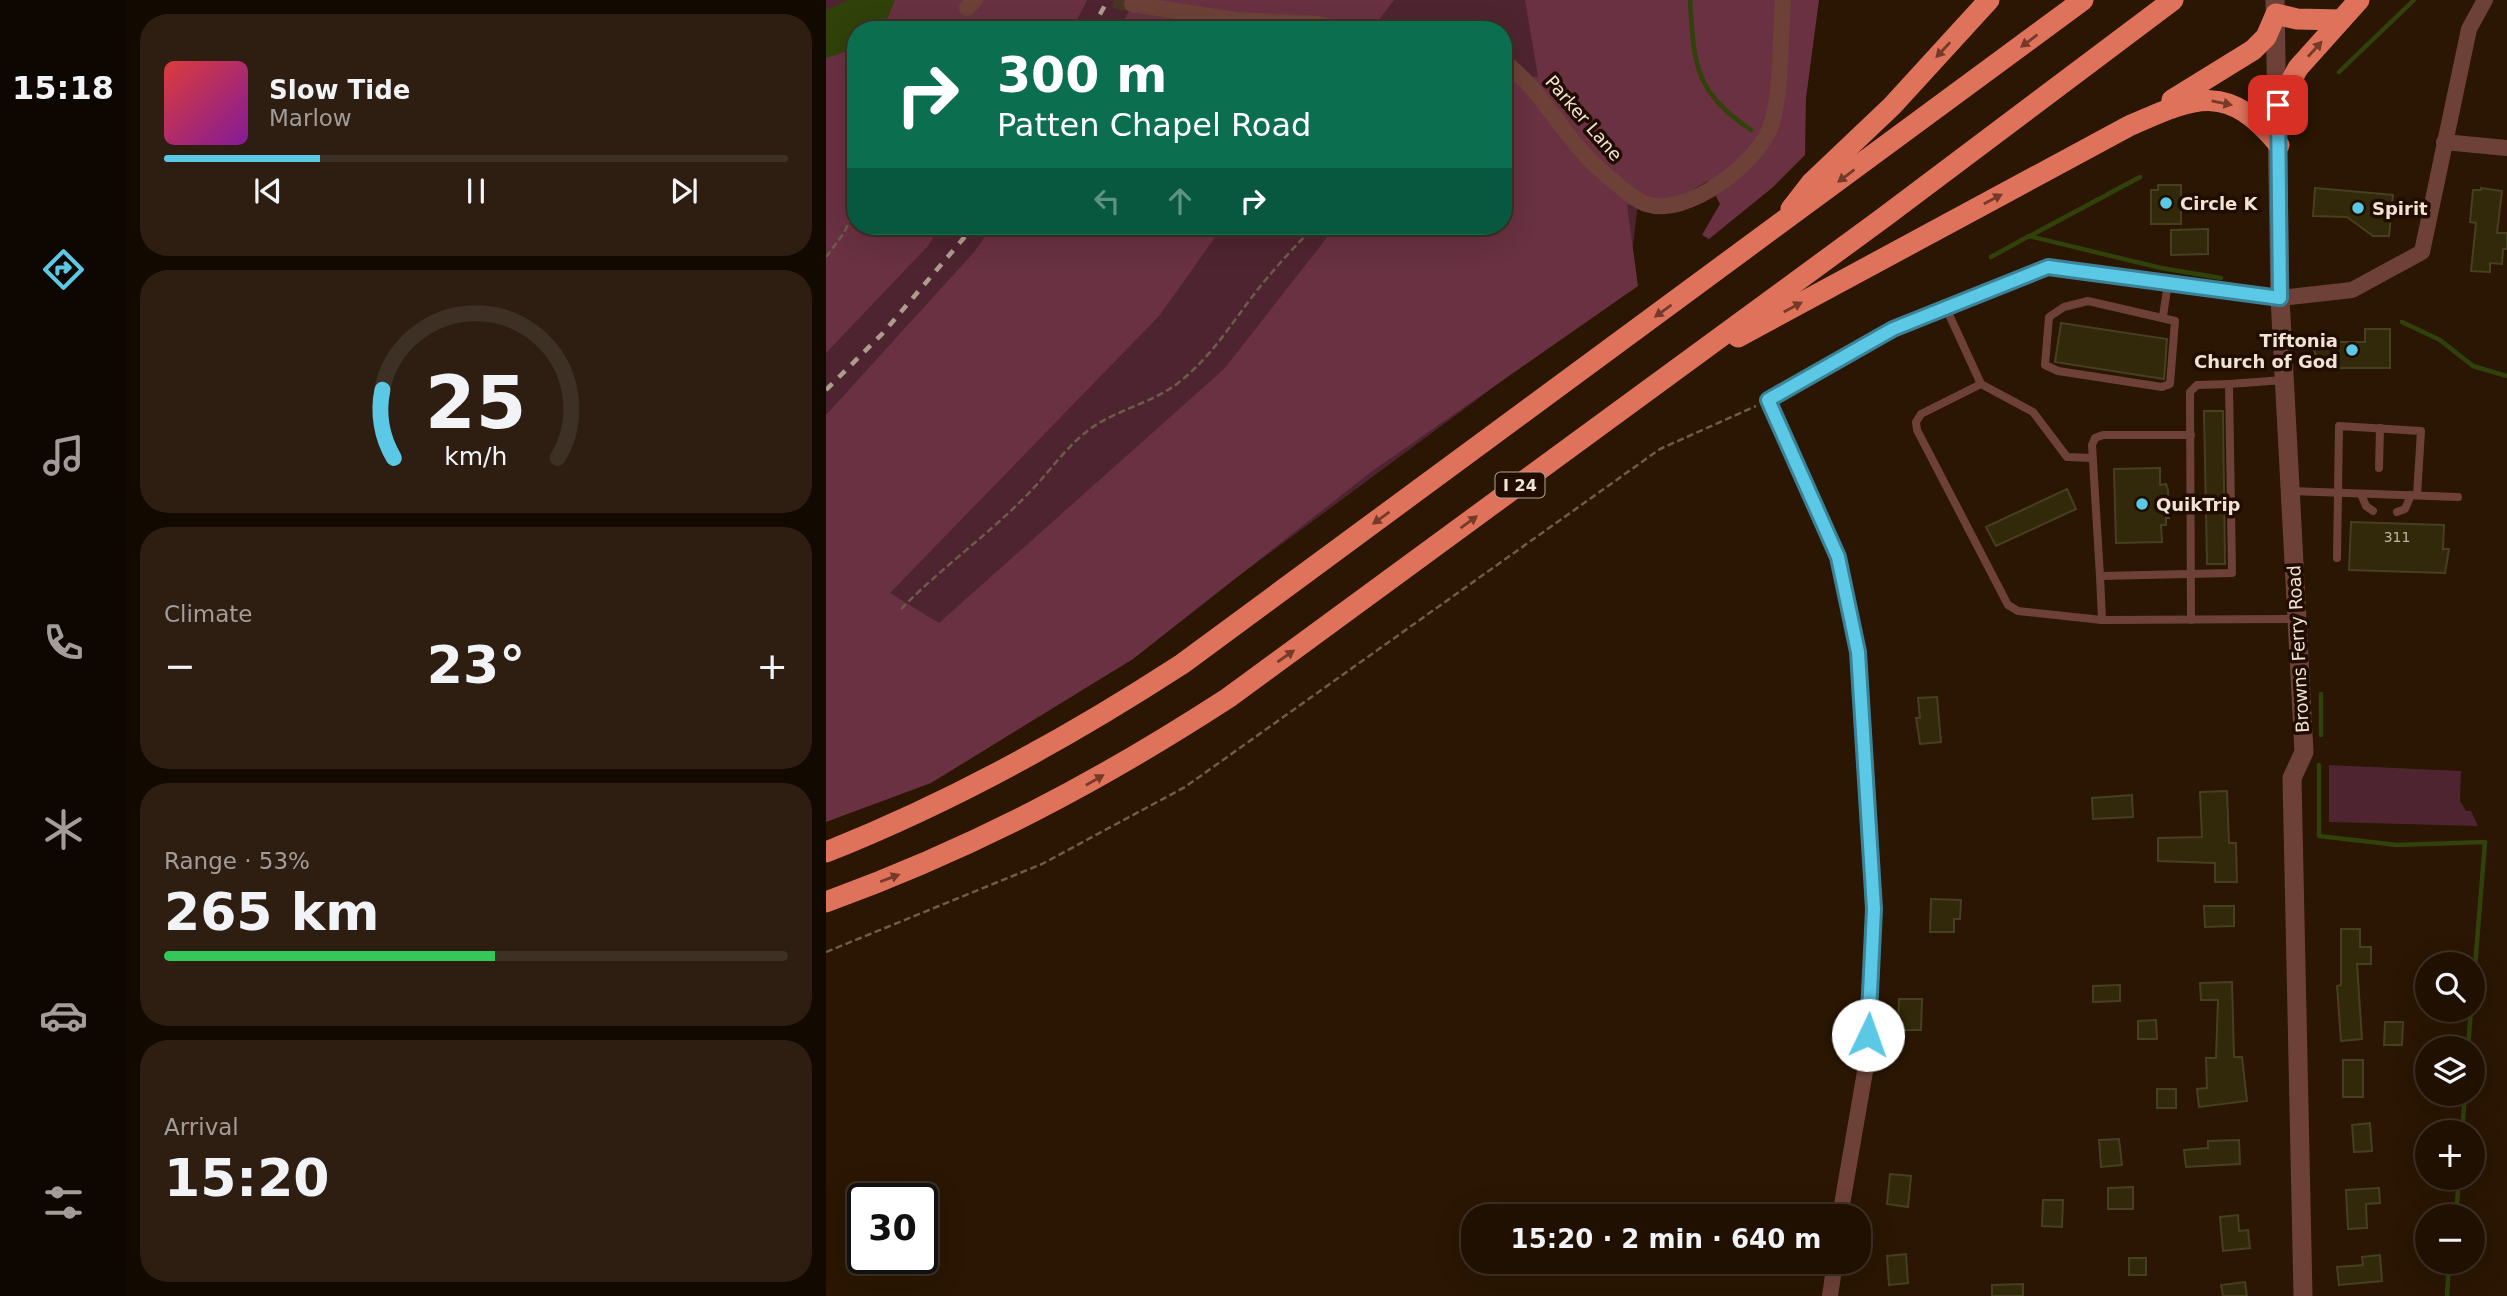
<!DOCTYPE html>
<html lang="en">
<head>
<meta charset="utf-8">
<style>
  body { margin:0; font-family:"DejaVu Sans",sans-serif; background:#2d1e11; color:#f1f3f6; height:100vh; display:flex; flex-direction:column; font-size:26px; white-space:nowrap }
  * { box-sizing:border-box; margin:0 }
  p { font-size:23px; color:#a29d99 }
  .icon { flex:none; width:38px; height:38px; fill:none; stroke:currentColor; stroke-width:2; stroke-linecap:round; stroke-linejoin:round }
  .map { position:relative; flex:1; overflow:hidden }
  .drawer { display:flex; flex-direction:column; gap:14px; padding:14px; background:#120901; width:700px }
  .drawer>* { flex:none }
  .guide { position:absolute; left:21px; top:21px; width:665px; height:214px; border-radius:28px; box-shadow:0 7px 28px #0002,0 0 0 2px #3d3024; background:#0b6e4f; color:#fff; overflow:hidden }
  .buttons { position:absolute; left:1589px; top:952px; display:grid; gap:14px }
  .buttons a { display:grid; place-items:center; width:70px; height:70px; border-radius:50%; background:#201002; box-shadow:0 7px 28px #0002,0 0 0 2px #3d3024; font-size:35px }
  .speed { position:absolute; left:21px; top:1183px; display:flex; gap:14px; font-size:35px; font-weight:700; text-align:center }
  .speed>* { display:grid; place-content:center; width:91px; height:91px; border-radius:50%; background:#201002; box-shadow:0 7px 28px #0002,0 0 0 2px #3d3024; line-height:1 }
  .speed .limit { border:4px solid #111; border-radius:10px; background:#fff; color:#111 }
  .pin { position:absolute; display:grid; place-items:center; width:60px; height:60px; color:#fff; margin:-30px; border-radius:14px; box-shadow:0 4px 10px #0006 }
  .me { position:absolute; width:77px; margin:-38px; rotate:3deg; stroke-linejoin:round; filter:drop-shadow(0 0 5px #0008) }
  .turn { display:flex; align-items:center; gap:24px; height:147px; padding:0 35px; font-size:32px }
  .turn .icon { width:91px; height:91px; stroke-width:2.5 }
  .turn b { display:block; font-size:49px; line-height:60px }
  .lanes { display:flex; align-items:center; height:66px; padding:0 35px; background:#0003; justify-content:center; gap:35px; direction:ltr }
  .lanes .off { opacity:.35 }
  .big { font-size:52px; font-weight:800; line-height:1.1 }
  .drawer .widget { flex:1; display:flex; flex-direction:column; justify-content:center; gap:10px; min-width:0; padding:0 24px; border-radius:28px; background:#2d1e11 }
  .drawer .dial { align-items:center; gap:0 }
  .dial svg { height:182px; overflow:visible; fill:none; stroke:#3d3024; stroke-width:7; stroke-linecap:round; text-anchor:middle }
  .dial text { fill:#f1f3f6; stroke:none }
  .song { display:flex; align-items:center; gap:21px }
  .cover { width:84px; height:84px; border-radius:10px; background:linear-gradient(135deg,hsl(0 70% 55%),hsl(290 70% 35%)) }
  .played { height:7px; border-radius:4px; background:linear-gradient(90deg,#5bc8e6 25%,#3d3024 25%) }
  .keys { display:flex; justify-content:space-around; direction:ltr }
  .heat { display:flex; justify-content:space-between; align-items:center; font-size:38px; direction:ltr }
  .charge { height:10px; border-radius:5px; background:linear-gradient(90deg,#34c759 53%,#3d3024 0) }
  .trip { position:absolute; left:635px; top:1204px; width:410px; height:70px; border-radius:28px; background:#201002; box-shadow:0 7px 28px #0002,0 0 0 2px #3d3024; font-weight:800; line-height:70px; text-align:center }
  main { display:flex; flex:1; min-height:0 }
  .tab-bar { display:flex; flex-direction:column; width:126px; justify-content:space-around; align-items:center; background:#0d0601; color:#a29d99 }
  .tab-bar .icon { width:49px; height:49px }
  .tab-bar .selected { color:#5bc8e6 }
  .tab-bar b { font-size:32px; color:#f1f3f6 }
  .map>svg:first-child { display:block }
  .green { fill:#4e2430; fill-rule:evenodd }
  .forest { fill:#693142 }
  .water { fill:#30420a }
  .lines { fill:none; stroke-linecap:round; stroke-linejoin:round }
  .stream { stroke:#30420a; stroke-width:4.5 }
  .building { fill:#312909; stroke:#473f22; stroke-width:2 }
  .minor-tunnel { stroke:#483522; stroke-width:16; stroke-dasharray:16 8; stroke-linecap:butt }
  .path { stroke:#6e5c4a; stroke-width:2.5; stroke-dasharray:7 3.5; stroke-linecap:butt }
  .service { stroke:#6d4137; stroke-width:8 }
  .minor { stroke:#6d4137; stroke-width:16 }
  .tertiary { stroke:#6d4137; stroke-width:19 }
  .motorway { stroke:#df725a; stroke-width:21 }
  .rail { stroke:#ad9d8d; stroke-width:4.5; stroke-dasharray:9 9; stroke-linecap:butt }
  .oneway { fill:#763a28 }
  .route-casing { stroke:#3b8296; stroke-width:18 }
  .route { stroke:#5bc8e6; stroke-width:12 }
  .poi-dot { fill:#5bc8e6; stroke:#200d00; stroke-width:2.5 }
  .labels { text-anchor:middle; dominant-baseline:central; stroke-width:7; stroke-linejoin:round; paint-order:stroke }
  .number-label { font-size:14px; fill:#c0b4a2 }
  .shield { fill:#200d00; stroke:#b2a295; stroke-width:2 }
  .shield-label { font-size:16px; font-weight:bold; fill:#f0e2d5 }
  .street-label { font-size:18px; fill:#f0e2d5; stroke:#200d00 }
  .poi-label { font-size:18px; font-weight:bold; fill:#f0e2d5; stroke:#200d00; text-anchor:start }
</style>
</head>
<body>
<main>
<nav class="tab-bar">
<b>15:18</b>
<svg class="icon selected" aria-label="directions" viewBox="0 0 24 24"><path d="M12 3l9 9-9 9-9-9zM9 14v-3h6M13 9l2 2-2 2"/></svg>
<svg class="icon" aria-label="music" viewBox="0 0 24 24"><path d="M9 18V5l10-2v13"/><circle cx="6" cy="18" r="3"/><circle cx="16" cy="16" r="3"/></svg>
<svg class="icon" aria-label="phone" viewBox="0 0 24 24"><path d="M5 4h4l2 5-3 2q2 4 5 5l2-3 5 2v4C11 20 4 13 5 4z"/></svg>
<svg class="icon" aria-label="climate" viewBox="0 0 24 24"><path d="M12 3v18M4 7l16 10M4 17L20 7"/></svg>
<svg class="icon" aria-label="car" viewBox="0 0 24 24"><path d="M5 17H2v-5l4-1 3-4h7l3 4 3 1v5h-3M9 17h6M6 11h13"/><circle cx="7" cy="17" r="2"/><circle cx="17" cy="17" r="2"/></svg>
<svg class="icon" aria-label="filters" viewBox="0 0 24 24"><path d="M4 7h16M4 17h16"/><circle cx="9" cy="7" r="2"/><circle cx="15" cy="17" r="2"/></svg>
</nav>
<section class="drawer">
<div class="widget">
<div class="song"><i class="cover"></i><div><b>Slow Tide</b><p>Marlow</p></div></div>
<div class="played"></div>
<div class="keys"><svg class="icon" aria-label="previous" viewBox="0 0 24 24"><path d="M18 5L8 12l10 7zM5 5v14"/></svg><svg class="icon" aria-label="pause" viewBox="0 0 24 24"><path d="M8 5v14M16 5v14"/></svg><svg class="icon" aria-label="next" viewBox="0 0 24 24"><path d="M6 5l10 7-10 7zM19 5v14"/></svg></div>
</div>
<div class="widget dial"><svg viewBox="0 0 100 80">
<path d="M14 69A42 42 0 1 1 86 69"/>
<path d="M14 69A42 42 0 0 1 9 39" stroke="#5bc8e6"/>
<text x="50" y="56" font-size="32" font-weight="700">25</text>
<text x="50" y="72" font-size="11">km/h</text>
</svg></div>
<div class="widget"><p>Climate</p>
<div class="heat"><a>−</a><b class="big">23°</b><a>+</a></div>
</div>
<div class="widget"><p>Range · 53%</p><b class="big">265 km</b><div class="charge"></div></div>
<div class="widget"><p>Arrival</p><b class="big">15:20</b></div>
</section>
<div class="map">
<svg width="1681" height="1296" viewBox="0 0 1681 1296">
  <rect width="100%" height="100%" fill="#2a1602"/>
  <g class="green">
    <path d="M0,0H888L814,184L803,282L695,367L303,657L0,817ZM30,30H677V226H30Z"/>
    <path d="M1503,765L1635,771L1634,801L1640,811H1645L1652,826L1503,822Z"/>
  </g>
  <g class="forest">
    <path d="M69,0H261L246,30H56Z"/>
    <path d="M309,0H568L545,30H293Z"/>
    <path d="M699,0H993L980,98L979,155L946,188L883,239L876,235L894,204L882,181L856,196L801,205L812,286L545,472L307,659L105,783L0,822V415L149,251L166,226H397L334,315L64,593L113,623L398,369L510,226H677V74L712,77Z"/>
    <path d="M30,48V226H115L101,247L0,353V58Z"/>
  </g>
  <path class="water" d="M22,0H69L56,30H30V48L0,58V10Z"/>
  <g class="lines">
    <g class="stream">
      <path d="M864,0C868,65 868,91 925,130"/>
      <path d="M1513,72L1588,0"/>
      <path d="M1204,236L1314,177"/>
      <path d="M1165,257L1203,236L1335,268L1395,278"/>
      <path d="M1576,322L1614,340L1647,366L1681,376"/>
      <path d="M1495,735V694"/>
      <path d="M1493,765V836L1571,845L1659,842L1647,992"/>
      <path d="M1642,1048L1645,1010"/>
      <path d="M1636,1132L1639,1094"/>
      <path d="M1630,1216L1633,1178"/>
      <path d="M1621,1296L1623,1262"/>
    </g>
  </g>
  <g class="building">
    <path d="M1332,185H1355V224H1325V190H1332Z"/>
    <path d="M1489,188L1567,195L1563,236H1547L1521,217L1487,216Z"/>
    <path d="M1655,188L1676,191L1671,233H1681V249H1677L1676,264L1664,263V272L1645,271L1650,223L1644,222L1647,190H1655Z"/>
    <path d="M1382,229V254L1345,255V230Z"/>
    <path d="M1235,323L1341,339L1338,379L1229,362Z"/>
    <path d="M1539,329H1564V368H1492L1487,342H1539Z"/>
    <path d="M1378,411H1397L1399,564H1381Z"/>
    <path d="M1334,468V485L1340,484L1342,490L1343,518H1340V525H1335L1336,542L1290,543L1288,469Z"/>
    <path d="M1241,489L1250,509L1170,546L1160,527Z"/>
    <path d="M1525,522L1618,525L1617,549H1623L1619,573L1523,570Z"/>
    <path d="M1111,697L1115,742L1094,744L1090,718H1094L1092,698Z"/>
    <path d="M1401,791L1403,843H1410L1411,882H1389V863L1332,861V838L1376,837L1374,792Z"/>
    <path d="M1306,795L1307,817L1267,819L1266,798Z"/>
    <path d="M1105,899L1135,900L1134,919H1128V932H1104Z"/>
    <path d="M1378,906H1408V926L1379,927Z"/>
    <path d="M1515,929H1534V947H1545V964H1531L1536,1039L1515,1041L1511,986L1515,985Z"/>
    <path d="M1406,982L1408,1057H1416L1421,1101L1373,1107L1371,1089L1381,1088L1380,1058H1390L1392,1000H1375L1374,983Z"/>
    <path d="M1294,985V1001L1267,1002V986Z"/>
    <path d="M1073,999H1096L1095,1030H1072Z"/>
    <path d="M1330,1020L1331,1039H1312V1021Z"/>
    <path d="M1559,1022H1577L1576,1045H1558Z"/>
    <rect x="1517" y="1060" width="20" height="37"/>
    <rect x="1331" y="1089" width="19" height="19"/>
    <path d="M1544,1123L1546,1151L1528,1152L1526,1125Z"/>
    <path d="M1293,1139L1296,1165L1275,1167L1273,1140Z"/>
    <path d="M1413,1140L1414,1164L1360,1167L1358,1150L1382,1148V1141Z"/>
    <path d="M1064,1174L1085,1176L1082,1207L1061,1204Z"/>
    <path d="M1307,1187V1209H1282V1188Z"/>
    <path d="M1553,1188L1554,1203L1540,1204L1541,1228L1522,1229L1520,1190Z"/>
    <path d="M1217,1200H1237L1236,1227L1216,1226Z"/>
    <path d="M1412,1215L1413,1231L1422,1230L1424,1248L1397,1251L1394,1217Z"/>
    <path d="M1080,1254L1082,1283L1063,1285L1061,1256Z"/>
    <path d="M1554,1255L1556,1281L1513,1285L1511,1267L1537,1265L1536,1257Z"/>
    <rect x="1303" y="1258" width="17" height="17"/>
    <path d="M1419,1282L1421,1296H1397L1395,1285Z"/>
    <path d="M1197,1284V1296H1166V1285Z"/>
  </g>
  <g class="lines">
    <path class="minor-tunnel" d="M288,0L306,4"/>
    <g class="path">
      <path d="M128,30L134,21"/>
      <path d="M0,257L18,233L30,207"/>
      <path d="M75,609C115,568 162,535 201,495C225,471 243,441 273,423C300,407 333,400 357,379C387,354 406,323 429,293C447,270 468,247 489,226"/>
      <path d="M0,952L216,864L359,787L834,449L930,406"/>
    </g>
    <g class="service">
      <path d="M1262,301L1349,321L1344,384L1336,387L1232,371L1219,365L1223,317L1238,307Z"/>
      <path d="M1120,308L1155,384L1207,412L1241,457L1266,458"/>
      <path d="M1337,316L1342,283"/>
      <path d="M1458,380L1403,384L1406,573L1274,576L1276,620L1471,619"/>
      <path d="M1155,384L1095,414L1090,422L1091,430L1182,605L1192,611L1276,620"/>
      <path d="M1553,468L1554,428"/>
      <path d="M1464,491L1632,497"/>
      <path d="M1535,494L1540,506L1547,511"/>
      <path d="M1571,512L1579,509L1585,495"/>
      <path d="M1511,558L1513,426L1595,431L1591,495"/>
      <path d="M1274,576L1266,445L1269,438L1277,435H1365"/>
      <path d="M1365,620L1364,392L1371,385L1403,384"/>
    </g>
    <g class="minor">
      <path d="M306,4L409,20L493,24L516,30"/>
      <path d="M141,8L149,0"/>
      <path d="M677,61C718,91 739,141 777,172C788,181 806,199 820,204C861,218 934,162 946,123C956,87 954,37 957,0"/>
      <path d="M1618,142L1681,148"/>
      <path d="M1014,1216L1041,1060L1048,909L1032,652L1012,557L942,400L1067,329L1222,267L1454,298L1526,290L1596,252L1643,29L1659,0"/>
      <path d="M1004,1296L1009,1262"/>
    </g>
    <path class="tertiary" d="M1449,0L1454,298L1478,752L1466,778L1477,1296"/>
    <g class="motorway">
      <path d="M1346,100L1427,50L1440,37L1450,14L1471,19L1515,20"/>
      <path d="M1452,105L1472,68L1533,0"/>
      <path d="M965,209L986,182L1066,106L1163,0"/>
      <path d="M912,337L1303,126C1369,97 1401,81 1453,145"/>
      <path d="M0,852C126,802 242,738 356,664L1257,0"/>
      <path d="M0,902C147,848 271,783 402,698L1057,218L1347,0"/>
    </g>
    <g class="rail">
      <path d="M265,30L282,0"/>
      <path d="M0,390L57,333L148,226"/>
    </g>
  </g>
  <defs><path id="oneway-solid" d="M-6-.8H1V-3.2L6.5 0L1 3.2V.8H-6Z" transform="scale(1.75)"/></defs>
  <g class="oneway">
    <use href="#oneway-solid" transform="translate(1203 41) rotate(143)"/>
    <use href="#oneway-solid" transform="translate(1489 49) rotate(-48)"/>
    <use href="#oneway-solid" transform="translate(1117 50) rotate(133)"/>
    <use href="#oneway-solid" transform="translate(1396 103) rotate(11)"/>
    <use href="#oneway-solid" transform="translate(1020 176) rotate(143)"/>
    <use href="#oneway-solid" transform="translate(1167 199) rotate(-28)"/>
    <use href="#oneway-solid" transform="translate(967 307) rotate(-28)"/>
    <use href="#oneway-solid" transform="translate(837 311) rotate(144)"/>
    <use href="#oneway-solid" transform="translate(555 518) rotate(144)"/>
    <use href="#oneway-solid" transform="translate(643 522) rotate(-36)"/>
    <use href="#oneway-solid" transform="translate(460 656) rotate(-35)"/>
    <use href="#oneway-solid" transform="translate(269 780) rotate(-30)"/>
    <use href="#oneway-solid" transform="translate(64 878) rotate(-21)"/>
  </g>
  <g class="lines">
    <g class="route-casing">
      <path id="route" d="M1042,1035L1048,909L1032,652L1012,557L942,400L1067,329L1222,267L1454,298L1452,105"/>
    </g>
    <use href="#route" class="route"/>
  </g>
  <g class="poi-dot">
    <circle cx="1340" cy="203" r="7"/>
    <circle cx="1532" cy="208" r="7"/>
    <circle cx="1526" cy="350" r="7"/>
    <circle cx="1316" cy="504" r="7"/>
  </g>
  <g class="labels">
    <g class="number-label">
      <text x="1571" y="537">311</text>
    </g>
    <rect class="shield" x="669.5" y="472.5" width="49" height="25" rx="5"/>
    <g class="shield-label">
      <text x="694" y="485">I 24</text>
    </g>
    <g class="street-label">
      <text transform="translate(758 118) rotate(49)">Parker Lane</text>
      <text transform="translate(1472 649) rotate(-93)">Browns Ferry Road</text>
    </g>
    <g class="poi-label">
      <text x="1354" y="203">Circle K</text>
      <text x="1546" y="208">Spirit</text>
      <text x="1512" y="340" text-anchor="end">Tiftonia<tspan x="1512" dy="21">Church of God</tspan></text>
      <text x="1330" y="504">QuikTrip</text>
    </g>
  </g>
</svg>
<div class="buttons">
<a><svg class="icon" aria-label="search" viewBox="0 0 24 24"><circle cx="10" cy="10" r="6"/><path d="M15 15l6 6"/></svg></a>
<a><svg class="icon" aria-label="layers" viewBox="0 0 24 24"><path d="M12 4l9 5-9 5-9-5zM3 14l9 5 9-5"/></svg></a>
<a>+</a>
<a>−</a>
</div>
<div class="speed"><div class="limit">30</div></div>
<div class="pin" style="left:1452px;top:105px;background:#d93025"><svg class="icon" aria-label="arrive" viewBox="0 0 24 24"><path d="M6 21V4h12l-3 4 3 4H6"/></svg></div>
<svg class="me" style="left:1042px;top:1035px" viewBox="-20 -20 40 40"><circle r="19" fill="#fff"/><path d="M0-13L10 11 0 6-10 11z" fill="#5bc8e6"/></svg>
<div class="trip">15:20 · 2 min · 640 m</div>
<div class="guide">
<div class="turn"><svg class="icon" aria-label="right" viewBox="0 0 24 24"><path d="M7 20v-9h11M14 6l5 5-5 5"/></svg><div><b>300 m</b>Patten Chapel Road</div></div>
<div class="lanes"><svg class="icon off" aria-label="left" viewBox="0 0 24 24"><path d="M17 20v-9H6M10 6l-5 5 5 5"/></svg><svg class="icon off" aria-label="ahead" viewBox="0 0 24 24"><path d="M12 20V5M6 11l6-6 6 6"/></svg><svg class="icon" aria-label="right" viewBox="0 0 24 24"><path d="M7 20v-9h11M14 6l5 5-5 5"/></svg></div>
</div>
</div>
</main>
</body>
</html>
